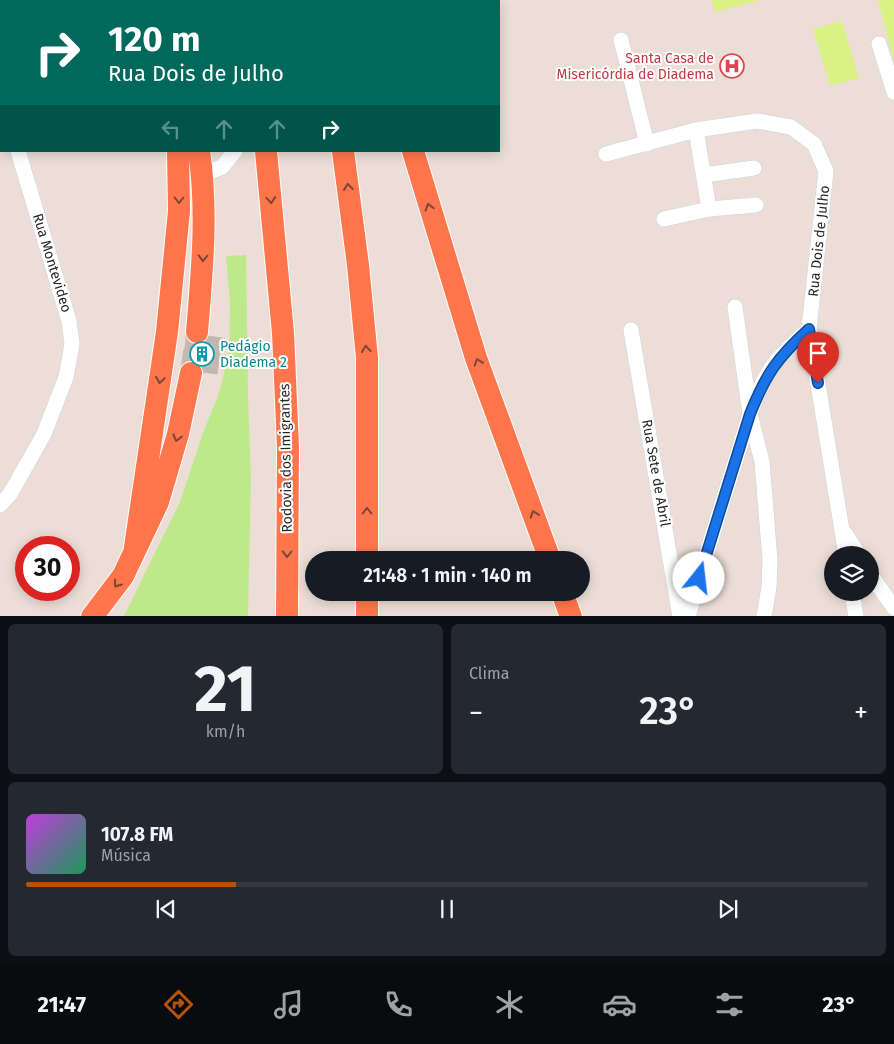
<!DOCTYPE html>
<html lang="pt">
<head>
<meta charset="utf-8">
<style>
  body { margin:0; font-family:"Fira Sans",sans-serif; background:#242831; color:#f1f3f6; height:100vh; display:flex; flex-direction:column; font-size:19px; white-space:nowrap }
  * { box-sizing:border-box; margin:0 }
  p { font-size:16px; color:#9ea1a6 }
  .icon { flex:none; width:28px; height:28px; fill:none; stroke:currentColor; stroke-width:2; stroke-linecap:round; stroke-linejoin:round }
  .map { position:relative; height:616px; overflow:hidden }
  .panel { display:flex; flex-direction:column; gap:8px; padding:8px; background:#0d0f14; flex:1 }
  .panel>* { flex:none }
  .top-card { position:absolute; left:0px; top:0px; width:500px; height:152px; box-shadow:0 2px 12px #0003; background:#00695c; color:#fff; overflow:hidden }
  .fabs { position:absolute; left:824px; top:546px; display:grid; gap:10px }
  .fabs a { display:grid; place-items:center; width:55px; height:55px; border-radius:50%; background:#171b24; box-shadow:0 2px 12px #0003; font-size:25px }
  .speed { position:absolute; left:15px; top:536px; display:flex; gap:10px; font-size:25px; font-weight:700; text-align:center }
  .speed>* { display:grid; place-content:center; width:65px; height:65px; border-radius:50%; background:#171b24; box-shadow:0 2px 12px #0003; line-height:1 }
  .speed .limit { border:8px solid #d22; background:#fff; color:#111 }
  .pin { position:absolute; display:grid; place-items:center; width:42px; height:42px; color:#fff; margin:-51px -21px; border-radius:50% 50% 50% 0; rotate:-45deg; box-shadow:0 0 5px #0007 }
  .pin .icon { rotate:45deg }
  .me { position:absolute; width:55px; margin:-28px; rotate:16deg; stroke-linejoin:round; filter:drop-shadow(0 0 4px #0008) }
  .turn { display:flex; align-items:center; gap:18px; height:105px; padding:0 25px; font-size:22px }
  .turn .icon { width:65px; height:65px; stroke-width:2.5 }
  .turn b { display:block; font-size:35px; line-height:42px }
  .lanes { display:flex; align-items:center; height:48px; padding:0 25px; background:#0003; justify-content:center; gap:25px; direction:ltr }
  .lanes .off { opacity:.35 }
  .big { font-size:38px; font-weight:600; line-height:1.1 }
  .panel .tile { flex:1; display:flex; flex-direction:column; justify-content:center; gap:8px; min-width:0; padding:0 18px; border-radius:8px; background:#242831 }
  .panel .dial { align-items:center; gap:0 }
  .dial b { font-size:65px; line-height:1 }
  .song { display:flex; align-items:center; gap:15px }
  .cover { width:60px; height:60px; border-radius:8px; background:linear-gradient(135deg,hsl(290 70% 55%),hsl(150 70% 35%)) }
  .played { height:5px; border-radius:2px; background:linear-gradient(90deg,#b45309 25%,#363941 25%) }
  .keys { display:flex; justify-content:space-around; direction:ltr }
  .heat { display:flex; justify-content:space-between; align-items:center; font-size:28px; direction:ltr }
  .panel .tiles { flex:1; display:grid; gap:8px; grid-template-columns:1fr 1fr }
  .tile:last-child { grid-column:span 2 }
  .trip { position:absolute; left:305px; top:551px; width:285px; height:50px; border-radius:25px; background:#171b24; box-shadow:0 2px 12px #0003; font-weight:600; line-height:50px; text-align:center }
  .menu { display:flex; height:80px; justify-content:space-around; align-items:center; background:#090b0e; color:#9ea1a6 }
  .menu .icon { width:35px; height:35px }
  .menu .on { color:#b45309 }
  .menu b { font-size:22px; color:#f1f3f6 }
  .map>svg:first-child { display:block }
  .green { fill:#bee98b }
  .pitch { fill:#daf285 }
  .building { fill:#c2b8b3; stroke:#c6bab0 }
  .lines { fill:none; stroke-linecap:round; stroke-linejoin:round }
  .highway-tunnel { stroke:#c5b9b3; stroke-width:22; stroke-dasharray:22 11; stroke-linecap:butt }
  .minor-casing { stroke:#cbd4e2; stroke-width:16 }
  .highway-casing { stroke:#fff; stroke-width:24 }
  .minor { stroke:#fff; stroke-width:15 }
  .highway { stroke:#ff764d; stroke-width:22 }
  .oneway { stroke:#7d4736 }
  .route-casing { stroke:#114b97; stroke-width:12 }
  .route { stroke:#1a73e8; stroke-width:9 }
  .labels { text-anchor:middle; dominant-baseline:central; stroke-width:4; stroke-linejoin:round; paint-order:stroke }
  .health-label { font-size:14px; fill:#be3a42; stroke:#fff; text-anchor:end }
  .street-label { font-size:14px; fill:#272727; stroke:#fff }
  .culture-label { font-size:14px; fill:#0d838f; stroke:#fff; text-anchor:start }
</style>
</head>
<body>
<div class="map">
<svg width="894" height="617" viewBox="0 0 894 617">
  <rect width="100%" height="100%" fill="#ecded6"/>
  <path class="green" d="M246,255L248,396L251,478L248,616H124L180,502L203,433L219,393L229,353L230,303L226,256Z"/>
  <g class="pitch">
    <path d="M712,0H761L715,12Z"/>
    <path d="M878,0H894V62Z"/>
    <path d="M842,21L859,78L830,86L813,29Z"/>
  </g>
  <path class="building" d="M187,333L222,338L217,374L182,369Z"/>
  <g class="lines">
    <path class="highway-tunnel" d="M191,373L197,332"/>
    <g class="minor-casing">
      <g id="minor">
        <path d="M621,40L647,144"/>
        <path d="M879,44L894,92"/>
        <path d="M0,130L1,128"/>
        <path d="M696,130L709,209"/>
        <path d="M606,154L696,130L757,121L791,127L814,144L826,171L809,329L846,555"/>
        <path d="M202,175L222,167L235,151"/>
        <path d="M704,175L754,168"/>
        <path d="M664,219L709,209L756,205"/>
        <path d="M735,307L750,414L762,462L770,560L769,587L764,617"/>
        <path d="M631,330L680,617"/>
        <path d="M0,505L10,494L44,434L66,377L72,344L69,321L18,151"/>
        <path d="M845,533L859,555"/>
        <path d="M870,574L894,608"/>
        <path d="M852,592L856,617"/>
        <path d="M688,617C704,562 720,509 737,456C747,425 755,390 774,364C784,351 797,340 809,329"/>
      </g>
    </g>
    <g class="highway-casing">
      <g id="highway">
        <path d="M170,0L171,1"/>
        <path d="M246,0V1"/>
        <path d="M324,0V1"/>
        <path d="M370,0V1"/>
        <path d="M266,151L283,333L288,447L287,617"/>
        <path d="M343,151L358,265L367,358V560"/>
        <path d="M413,151L476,358L550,560"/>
        <path d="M197,332C202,272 208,211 199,151"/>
        <path d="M135,547L167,332L179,211L178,151"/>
        <path d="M367,592V617"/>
        <path d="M562,592L571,617"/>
        <path d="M92,617L123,576L158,502L178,434L191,373"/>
      </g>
    </g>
    <use href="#minor" class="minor"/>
    <use href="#highway" class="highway"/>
  </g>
  <defs><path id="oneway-chevron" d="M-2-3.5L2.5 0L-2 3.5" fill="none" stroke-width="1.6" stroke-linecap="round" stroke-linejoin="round" transform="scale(1.25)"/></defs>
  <g class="oneway">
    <use href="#oneway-chevron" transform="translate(348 187) rotate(-97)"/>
    <use href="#oneway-chevron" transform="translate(179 200) rotate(90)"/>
    <use href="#oneway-chevron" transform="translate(271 200) rotate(85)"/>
    <use href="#oneway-chevron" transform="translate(429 207) rotate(-106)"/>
    <use href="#oneway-chevron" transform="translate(203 258) rotate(92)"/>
    <use href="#oneway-chevron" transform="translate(366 349) rotate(-96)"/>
    <use href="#oneway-chevron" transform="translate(478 362) rotate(-109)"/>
    <use href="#oneway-chevron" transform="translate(160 380) rotate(98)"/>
    <use href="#oneway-chevron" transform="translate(177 438) rotate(104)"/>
    <use href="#oneway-chevron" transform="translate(367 511) rotate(-90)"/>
    <use href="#oneway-chevron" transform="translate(534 514) rotate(-110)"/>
    <use href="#oneway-chevron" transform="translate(287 554) rotate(91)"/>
    <use href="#oneway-chevron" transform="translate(117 584) rotate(126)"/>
  </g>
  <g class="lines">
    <g class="route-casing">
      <path id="route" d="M699,578L750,414C766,374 777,358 809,329L818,383"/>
    </g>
    <use href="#route" class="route"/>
  </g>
  <defs>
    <g id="hospital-ring" transform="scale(1.25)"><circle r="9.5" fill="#fff" stroke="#e0444e" stroke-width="1.5"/><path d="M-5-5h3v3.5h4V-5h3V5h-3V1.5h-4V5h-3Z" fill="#e0444e"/></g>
    <g id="building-ring" transform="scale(1.25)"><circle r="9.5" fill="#fff" stroke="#0f9aa8" stroke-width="1.5"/><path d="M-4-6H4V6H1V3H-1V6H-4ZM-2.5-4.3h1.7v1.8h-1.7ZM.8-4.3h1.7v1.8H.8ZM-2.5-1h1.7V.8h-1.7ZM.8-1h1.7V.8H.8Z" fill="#0f9aa8"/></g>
  </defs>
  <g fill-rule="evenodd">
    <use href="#hospital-ring" x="732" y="66"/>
    <use href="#building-ring" x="202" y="354"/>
  </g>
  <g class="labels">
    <g class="health-label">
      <text x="714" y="58">Santa Casa de<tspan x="714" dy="16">Misericórdia de Diadema</tspan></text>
    </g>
    <g class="street-label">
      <text transform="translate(819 241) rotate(-84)">Rua Dois de Julho</text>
      <text transform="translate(52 263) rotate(73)">Rua Montevideo</text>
      <text transform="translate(286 458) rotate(-91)">Rodovia dos Imigrantes</text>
      <text transform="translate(656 473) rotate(80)">Rua Sete de Abril</text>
    </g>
    <g class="culture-label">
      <text x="220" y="346">Pedágio<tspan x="220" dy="16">Diadema 2</tspan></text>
    </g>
  </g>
</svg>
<div class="fabs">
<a><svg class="icon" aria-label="layers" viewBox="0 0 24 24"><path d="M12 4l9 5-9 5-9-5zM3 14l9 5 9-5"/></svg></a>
</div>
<div class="speed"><div class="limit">30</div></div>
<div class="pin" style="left:818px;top:383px;background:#d93025"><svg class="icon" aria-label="arrive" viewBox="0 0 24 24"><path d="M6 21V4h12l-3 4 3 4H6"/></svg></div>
<svg class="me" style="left:699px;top:578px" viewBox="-20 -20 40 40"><circle r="19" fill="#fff"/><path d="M0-13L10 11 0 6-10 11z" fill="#1a73e8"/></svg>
<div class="trip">21:48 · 1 min · 140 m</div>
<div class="top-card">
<div class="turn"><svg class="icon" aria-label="right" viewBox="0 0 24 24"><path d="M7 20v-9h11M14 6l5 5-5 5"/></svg><div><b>120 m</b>Rua Dois de Julho</div></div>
<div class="lanes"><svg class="icon off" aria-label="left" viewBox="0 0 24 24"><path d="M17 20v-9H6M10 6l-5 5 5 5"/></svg><svg class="icon off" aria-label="ahead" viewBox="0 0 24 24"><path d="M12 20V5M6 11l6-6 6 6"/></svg><svg class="icon off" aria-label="ahead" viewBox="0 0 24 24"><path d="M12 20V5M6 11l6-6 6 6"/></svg><svg class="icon" aria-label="right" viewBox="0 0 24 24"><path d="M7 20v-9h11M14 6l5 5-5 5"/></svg></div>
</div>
</div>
<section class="panel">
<div class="tiles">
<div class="tile dial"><b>21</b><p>km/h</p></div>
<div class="tile"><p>Clima</p>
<div class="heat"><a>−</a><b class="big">23°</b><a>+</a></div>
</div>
<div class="tile">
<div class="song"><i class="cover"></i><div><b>107.8 FM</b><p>Música</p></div></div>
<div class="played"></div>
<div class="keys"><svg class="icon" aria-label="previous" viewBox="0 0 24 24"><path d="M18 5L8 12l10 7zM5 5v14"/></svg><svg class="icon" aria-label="pause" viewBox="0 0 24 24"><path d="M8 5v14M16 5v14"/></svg><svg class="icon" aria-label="next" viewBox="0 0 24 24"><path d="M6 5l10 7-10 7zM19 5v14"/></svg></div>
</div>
</div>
</section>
<nav class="menu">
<b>21:47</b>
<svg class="icon on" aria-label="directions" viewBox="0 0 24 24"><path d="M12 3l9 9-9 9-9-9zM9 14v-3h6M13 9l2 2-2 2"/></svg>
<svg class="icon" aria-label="music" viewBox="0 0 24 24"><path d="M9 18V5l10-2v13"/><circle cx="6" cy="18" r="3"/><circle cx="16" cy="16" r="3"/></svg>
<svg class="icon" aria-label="phone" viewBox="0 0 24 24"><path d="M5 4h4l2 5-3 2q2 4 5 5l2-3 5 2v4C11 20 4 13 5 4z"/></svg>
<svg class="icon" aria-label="climate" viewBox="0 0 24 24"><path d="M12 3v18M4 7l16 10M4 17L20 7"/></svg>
<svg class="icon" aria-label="car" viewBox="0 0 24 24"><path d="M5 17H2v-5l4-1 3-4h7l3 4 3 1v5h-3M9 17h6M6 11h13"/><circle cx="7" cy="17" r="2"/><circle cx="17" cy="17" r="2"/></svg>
<svg class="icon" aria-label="filters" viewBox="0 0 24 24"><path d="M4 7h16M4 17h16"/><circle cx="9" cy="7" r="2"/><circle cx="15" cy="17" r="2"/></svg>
<b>23°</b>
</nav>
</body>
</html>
